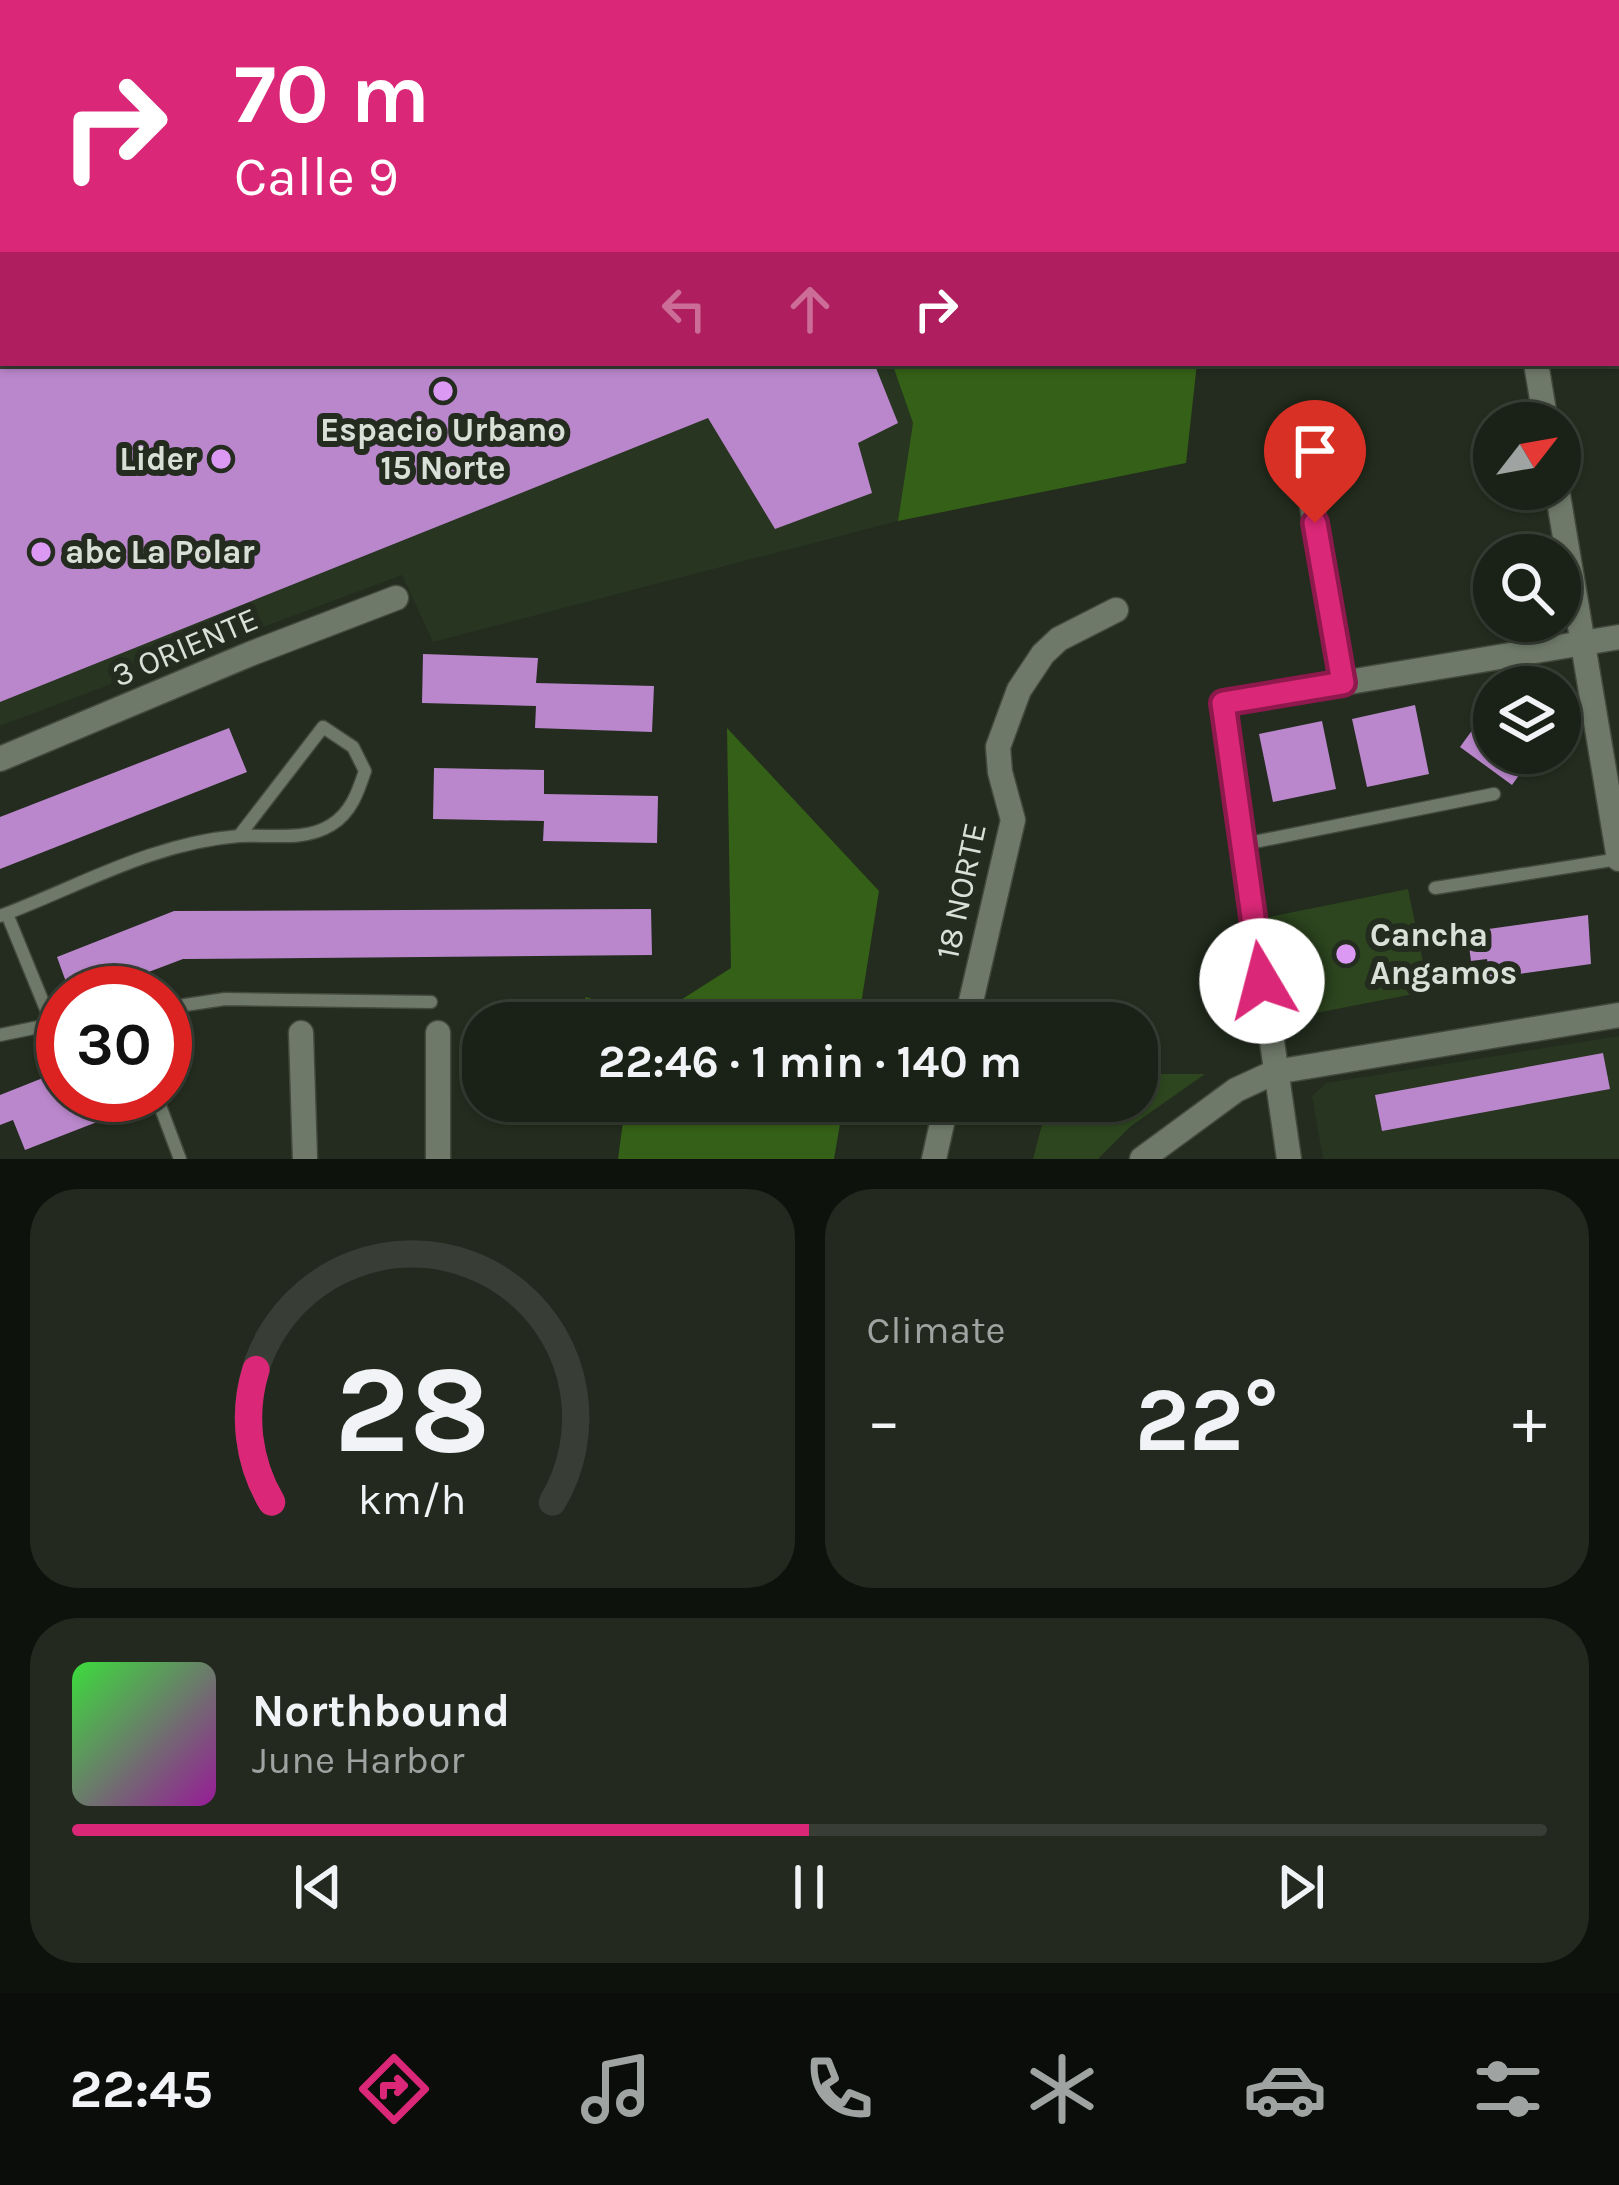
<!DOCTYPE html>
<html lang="en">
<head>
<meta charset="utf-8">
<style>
  body { margin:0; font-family:Karla,sans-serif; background:#23291f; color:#f1f3f6; height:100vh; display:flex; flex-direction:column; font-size:45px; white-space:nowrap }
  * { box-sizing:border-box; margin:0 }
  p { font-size:39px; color:#9fa3a1 }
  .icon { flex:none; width:66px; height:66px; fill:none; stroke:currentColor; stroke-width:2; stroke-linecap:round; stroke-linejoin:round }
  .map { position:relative; height:1159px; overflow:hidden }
  .panel { display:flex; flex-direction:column; gap:30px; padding:30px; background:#0e120c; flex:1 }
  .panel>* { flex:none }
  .banner { position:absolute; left:0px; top:0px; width:1620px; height:366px; box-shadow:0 3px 9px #0004,0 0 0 3px #383e35; background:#db2777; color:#fff; overflow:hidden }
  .needle { width:78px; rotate:59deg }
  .controls { position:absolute; left:1473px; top:402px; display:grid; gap:24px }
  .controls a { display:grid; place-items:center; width:108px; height:108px; border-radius:50%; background:#1a2116; box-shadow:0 3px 9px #0004,0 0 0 3px #383e35; font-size:60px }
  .speed { position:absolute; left:36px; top:966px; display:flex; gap:24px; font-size:60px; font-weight:700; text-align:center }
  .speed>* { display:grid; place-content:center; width:156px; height:156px; border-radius:50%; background:#1a2116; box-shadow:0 3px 9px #0004,0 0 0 3px #383e35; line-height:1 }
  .speed .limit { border:18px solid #d22; background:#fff; color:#111 }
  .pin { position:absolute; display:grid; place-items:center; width:102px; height:102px; color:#fff; margin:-123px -51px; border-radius:50% 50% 50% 0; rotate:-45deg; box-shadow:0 0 12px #0007 }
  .pin .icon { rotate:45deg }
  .me { position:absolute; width:132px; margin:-66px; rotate:352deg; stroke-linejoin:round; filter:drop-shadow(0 0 9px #0008) }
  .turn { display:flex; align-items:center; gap:42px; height:252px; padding:0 36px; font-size:54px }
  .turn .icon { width:156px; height:156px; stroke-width:2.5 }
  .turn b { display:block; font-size:84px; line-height:102px }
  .lanes { display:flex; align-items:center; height:114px; padding:0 36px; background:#0003; justify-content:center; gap:60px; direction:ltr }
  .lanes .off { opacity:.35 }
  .big { font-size:90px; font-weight:700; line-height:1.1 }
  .panel .tile { flex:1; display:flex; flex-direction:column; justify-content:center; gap:18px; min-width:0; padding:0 42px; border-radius:48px; background:#23291f }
  .panel .dial { align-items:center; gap:0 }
  .dial svg { height:312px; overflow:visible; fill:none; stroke:#383e35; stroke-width:7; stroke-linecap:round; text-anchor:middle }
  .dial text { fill:#f1f3f6; stroke:none }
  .song { display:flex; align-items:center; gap:36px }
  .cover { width:144px; height:144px; border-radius:18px; background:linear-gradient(135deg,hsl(120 70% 55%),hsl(300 70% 35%)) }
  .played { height:12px; border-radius:6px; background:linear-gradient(90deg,#db2777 50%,#383e35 50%) }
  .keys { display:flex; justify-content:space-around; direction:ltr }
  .heat { display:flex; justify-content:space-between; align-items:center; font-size:66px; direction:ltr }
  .panel .tiles { flex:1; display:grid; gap:30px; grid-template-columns:1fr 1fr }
  .tile:last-child { grid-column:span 2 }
  .trip { position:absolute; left:462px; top:1002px; width:696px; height:120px; border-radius:48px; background:#1a2116; box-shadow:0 3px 9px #0004,0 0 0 3px #383e35; font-weight:700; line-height:120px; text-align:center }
  .tab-bar { display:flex; height:192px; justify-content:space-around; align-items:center; background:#0a0d09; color:#9fa3a1 }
  .tab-bar .icon { width:84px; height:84px }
  .tab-bar .active { color:#db2777 }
  .tab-bar b { font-size:54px; color:#f1f3f6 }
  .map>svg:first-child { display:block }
  .built { fill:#283521 }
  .green { fill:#2d461f }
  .forest { fill:#356017 }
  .building { fill:#ba87cc }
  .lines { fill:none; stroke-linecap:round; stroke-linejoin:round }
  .lane-casing { stroke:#42493d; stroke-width:15 }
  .street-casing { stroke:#42493d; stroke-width:27 }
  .secondary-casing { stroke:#42493d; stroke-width:33 }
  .lane { stroke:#6e7969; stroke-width:12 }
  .street { stroke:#6e7969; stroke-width:24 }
  .secondary { stroke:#6e7969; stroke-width:30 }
  .route-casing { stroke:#8e194d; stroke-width:30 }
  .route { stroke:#db2777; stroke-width:21 }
  .poi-dot { fill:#dc99f4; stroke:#232c1e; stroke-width:4.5 }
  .labels { text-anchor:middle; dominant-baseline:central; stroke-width:12; stroke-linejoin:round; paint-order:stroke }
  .poi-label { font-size:33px; font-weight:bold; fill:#dae0d7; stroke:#232c1e; text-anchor:start }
  .street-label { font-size:33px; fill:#dae0d7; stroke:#232c1e }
</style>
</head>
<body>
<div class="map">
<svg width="1619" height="1159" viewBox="0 0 1619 1159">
  <rect width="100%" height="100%" fill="#232c1e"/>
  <g class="built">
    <path d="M0,0H997L3,3V363H892L913,423L898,521L433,642L402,575L0,726Z"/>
    <path d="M1619,1036V1159H1323L1312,1096L1326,1083Z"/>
  </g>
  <g class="green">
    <path d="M1408,889L1429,991L1285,1019L1264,918Z"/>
    <path d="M1137,1074H1205L1131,1126L1098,1159H1033L1048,1101H1137Z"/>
  </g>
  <g class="forest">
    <path d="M892,363H1197L1186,463L898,521L913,423Z"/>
    <path d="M727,728L879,891L858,1023H573L586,997L651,1019L731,968Z"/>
    <path d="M605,1101H844L834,1159H618L623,1122Z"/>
  </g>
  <g class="building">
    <path d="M0,363H874L898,423L858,443L872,493L775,529L708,418L0,702Z"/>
    <path d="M423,654L538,658L536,683L654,686L652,732L535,728L536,706L422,703Z"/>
    <path d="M1494,700V753H1535L1512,785L1460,747Z"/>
    <path d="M1415,705L1429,774L1367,787L1352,719Z"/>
    <path d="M1322,721L1336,789L1273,802L1259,734Z"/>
    <path d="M229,728L247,772L0,869V817Z"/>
    <path d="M434,768L544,770V794L658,796L657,843L543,841L544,821L433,819Z"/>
    <path d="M651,909L652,955L183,959L93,993H70L57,957L174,911Z"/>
    <path d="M1588,915L1591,964L1490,978L1487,959L1471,961L1467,932Z"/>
    <path d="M1603,1053L1610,1089L1382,1131L1375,1095Z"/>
    <path d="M63,1070V1095H128L133,1108L25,1150L13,1120L0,1125V1095Z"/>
  </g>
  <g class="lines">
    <g class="lane-casing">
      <g id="lane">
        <path d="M98,0L99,3"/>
        <path d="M825,0L827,3"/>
        <path d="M12,3L21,0"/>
        <path d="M958,3L961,0"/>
        <path d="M1187,3L1188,0"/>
        <path d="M0,8L3,6"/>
        <path d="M1244,844L1494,794"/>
        <path d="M1435,888L1619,859"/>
        <path d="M7,914L52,1024"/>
        <path d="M0,916C80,886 152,843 239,836C268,834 304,842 331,825C351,813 358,792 365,771L353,747L323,727L239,836"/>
        <path d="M165,1008L225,999L431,1002"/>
        <path d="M0,1035L63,1022"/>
        <path d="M156,1095L180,1159"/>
      </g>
    </g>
    <g class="street-casing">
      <g id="street">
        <path d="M1617,259L1619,258"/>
        <path d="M1536,363L1546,423"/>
        <path d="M1308,483L1343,683"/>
        <path d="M1557,489L1619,859"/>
        <path d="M0,759L250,654L396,598"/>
        <path d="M966,1023L1013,820L1000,772L998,747L1019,690L1043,654L1059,639L1116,610"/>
        <path d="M301,1033L305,1159"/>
        <path d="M438,1033V1159"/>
        <path d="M934,1159L947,1101"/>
        <path d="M1142,1159L1236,1090L1275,1072L1619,1015"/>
        <path d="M1289,1159L1223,703L1619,637"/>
      </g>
    </g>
    <g class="secondary-casing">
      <g id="secondary">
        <path d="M1474,0L1480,3"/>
        <path d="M1617,65L1619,66"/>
      </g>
    </g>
    <use href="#lane" class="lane"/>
    <use href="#street" class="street"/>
    <use href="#secondary" class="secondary"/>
  </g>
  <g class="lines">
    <g class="route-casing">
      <path id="route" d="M1262,981L1223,703L1343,683L1315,523"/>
    </g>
    <use href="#route" class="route"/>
  </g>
  <g class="poi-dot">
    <circle cx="443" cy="391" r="12"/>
    <circle cx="221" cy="459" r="12"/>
    <circle cx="41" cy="552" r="12"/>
    <circle cx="1346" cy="954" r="12"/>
  </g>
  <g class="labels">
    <g class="poi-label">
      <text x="443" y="430" text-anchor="middle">Espacio Urbano<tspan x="443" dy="38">15 Norte</tspan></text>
      <text x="197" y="459" text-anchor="end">Lider</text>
      <text x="65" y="552">abc La Polar</text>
      <text x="1370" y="935">Cancha<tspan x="1370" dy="38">Angamos</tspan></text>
    </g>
    <g class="street-label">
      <text transform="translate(185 647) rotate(-23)">3 ORIENTE</text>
      <text transform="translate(961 891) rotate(-78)">18 NORTE</text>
    </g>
  </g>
</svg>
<div class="controls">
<a><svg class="needle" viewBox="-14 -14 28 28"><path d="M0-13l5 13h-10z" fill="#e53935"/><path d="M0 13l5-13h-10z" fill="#9fa3a1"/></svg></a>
<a><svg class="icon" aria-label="search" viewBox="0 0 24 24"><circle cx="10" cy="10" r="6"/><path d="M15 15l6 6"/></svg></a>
<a><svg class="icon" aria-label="layers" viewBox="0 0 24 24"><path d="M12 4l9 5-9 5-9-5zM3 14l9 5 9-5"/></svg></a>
</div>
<div class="speed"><div class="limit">30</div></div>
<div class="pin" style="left:1315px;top:523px;background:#d93025"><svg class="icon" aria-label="arrive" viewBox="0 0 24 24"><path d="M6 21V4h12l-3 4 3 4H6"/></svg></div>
<svg class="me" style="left:1262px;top:981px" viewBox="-20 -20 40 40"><circle r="19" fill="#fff"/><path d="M0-13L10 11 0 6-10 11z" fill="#db2777"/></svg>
<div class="trip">22:46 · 1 min · 140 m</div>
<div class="banner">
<div class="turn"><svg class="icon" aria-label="right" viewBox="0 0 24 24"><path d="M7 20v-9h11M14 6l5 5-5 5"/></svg><div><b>70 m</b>Calle 9</div></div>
<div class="lanes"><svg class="icon off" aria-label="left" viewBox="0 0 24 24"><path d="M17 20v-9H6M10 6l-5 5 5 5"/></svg><svg class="icon off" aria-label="ahead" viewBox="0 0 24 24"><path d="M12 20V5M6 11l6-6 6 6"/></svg><svg class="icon" aria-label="right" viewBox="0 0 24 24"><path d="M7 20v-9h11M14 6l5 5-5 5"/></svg></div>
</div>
</div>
<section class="panel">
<div class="tiles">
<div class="tile dial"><svg viewBox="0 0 100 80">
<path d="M14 69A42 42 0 1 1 86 69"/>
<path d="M14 69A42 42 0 0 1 10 35" stroke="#db2777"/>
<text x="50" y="56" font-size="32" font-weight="700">28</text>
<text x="50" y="72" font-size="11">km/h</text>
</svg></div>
<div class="tile"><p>Climate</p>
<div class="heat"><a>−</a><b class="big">22°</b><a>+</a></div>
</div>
<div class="tile">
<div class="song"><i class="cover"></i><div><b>Northbound</b><p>June Harbor</p></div></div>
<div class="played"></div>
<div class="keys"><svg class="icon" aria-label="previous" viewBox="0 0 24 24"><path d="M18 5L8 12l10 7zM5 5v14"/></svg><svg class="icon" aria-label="pause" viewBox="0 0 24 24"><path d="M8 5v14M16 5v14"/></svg><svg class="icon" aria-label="next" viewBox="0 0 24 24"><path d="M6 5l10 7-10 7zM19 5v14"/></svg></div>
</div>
</div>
</section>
<nav class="tab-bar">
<b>22:45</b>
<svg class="icon active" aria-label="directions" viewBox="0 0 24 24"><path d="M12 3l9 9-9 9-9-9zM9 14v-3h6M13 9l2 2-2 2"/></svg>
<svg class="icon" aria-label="music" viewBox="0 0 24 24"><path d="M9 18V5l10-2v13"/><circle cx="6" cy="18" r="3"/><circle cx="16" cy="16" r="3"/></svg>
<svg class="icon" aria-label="phone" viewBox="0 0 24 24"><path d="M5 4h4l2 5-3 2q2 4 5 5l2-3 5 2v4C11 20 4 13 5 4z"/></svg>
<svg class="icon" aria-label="climate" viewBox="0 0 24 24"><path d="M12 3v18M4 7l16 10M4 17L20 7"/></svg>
<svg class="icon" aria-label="car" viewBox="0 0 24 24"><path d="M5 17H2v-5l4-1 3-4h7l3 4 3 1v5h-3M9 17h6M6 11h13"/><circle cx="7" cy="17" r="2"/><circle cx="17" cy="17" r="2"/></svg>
<svg class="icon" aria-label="filters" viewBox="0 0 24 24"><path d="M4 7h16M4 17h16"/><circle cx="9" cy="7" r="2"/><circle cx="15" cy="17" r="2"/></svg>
</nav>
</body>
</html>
